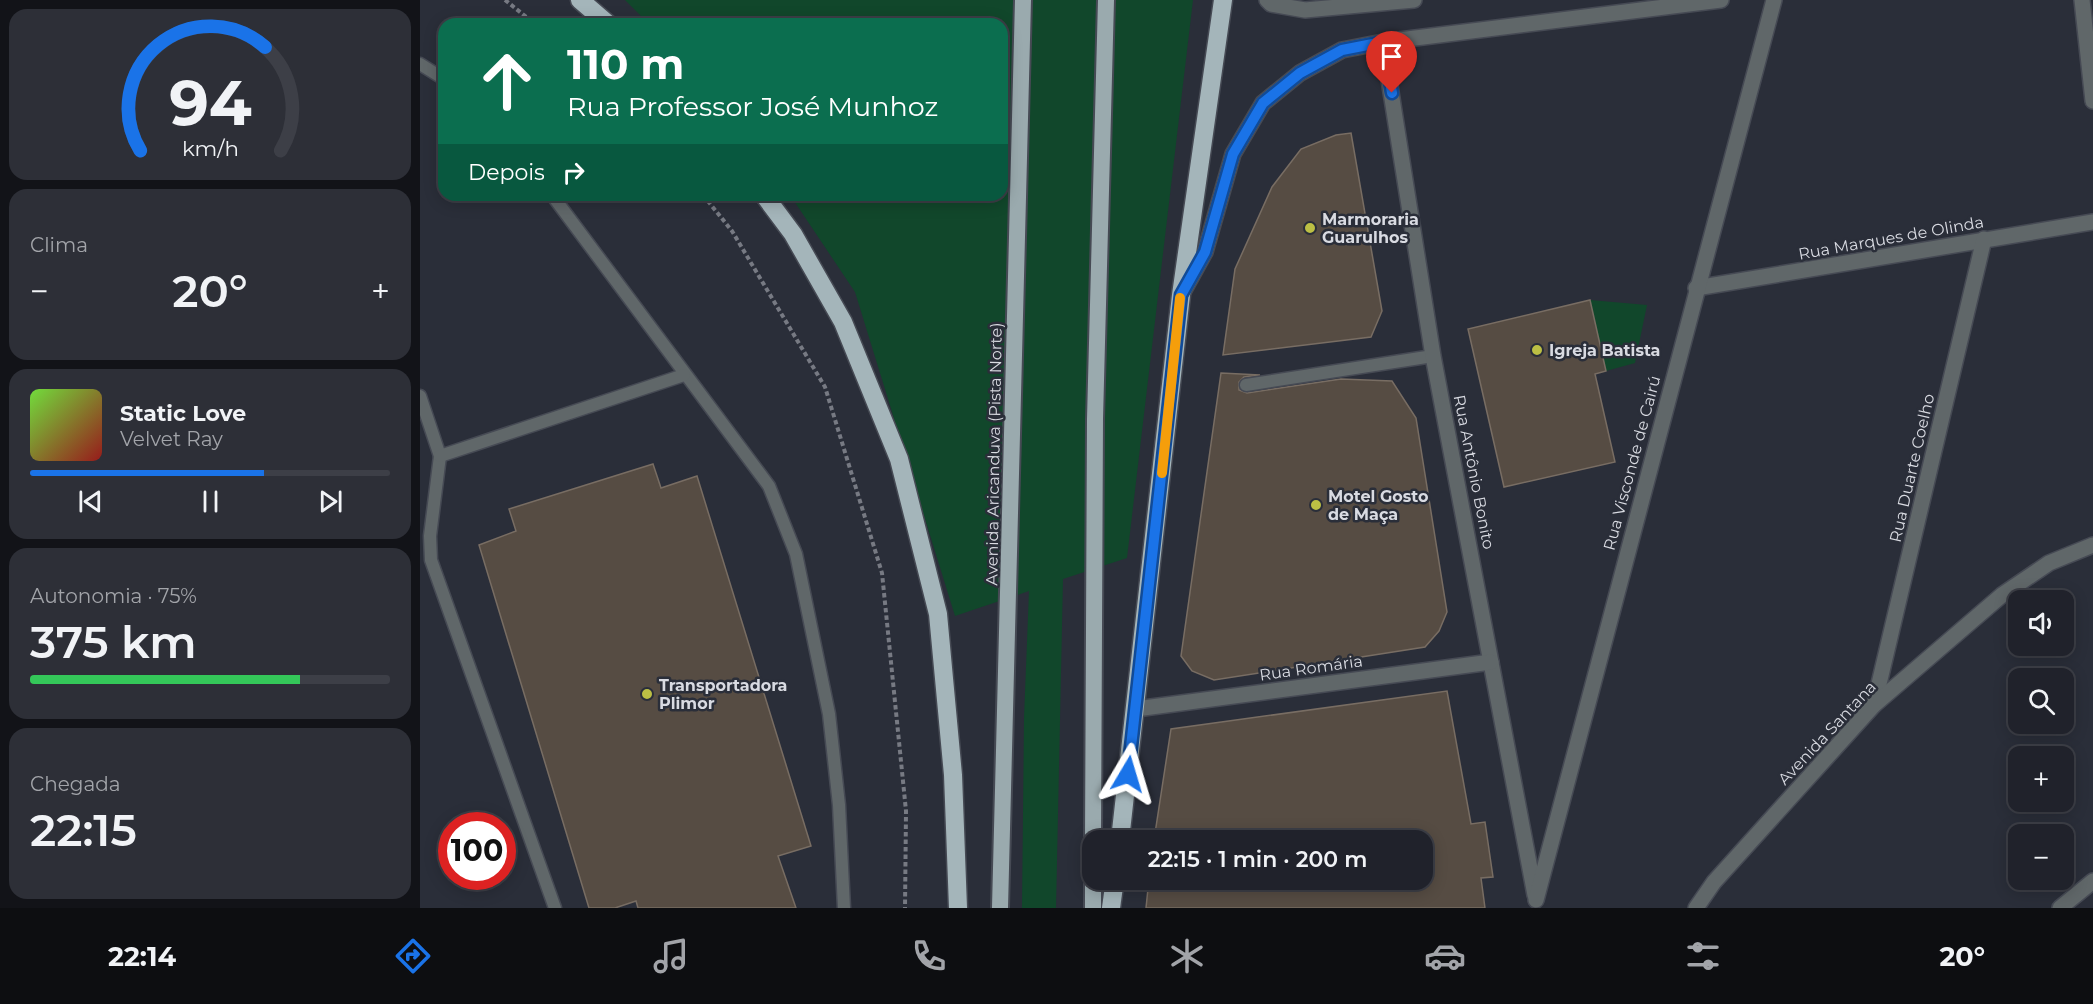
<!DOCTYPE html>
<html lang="pt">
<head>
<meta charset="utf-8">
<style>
  body { margin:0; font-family:Montserrat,sans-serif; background:#2d2f37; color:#f1f3f6; height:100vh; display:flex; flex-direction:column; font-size:22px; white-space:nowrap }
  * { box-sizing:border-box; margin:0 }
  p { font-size:20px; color:#a2a4a9 }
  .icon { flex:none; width:33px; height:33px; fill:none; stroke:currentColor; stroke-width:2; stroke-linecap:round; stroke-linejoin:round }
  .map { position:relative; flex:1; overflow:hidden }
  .drawer { display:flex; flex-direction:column; gap:9px; padding:9px; background:#121318; width:420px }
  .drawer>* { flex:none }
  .top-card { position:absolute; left:18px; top:18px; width:570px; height:183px; border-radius:18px; box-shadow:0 3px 15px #0003,0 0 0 2px #3d3f47; background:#0b6e4f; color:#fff; overflow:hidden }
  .fabs { position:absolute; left:1588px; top:590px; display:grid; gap:12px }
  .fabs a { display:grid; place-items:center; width:66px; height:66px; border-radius:12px; background:#20222b; box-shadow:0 3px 15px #0003,0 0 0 2px #3d3f47; font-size:30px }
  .speed { position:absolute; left:18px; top:812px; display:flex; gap:12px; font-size:30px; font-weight:700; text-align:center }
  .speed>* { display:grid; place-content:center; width:78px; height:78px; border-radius:50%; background:#20222b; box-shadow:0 3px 15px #0003,0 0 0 2px #3d3f47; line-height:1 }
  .speed .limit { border:9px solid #d22; background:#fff; color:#111 }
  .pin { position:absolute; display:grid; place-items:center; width:51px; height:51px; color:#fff; margin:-62px -26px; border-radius:50% 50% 50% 0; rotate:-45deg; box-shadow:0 0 6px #0007 }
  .pin .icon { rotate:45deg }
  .me { position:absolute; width:66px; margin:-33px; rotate:7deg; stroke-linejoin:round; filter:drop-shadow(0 0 4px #0008) }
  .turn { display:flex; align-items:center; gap:21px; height:126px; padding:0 30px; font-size:27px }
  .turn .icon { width:78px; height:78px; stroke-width:2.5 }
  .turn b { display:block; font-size:42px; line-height:51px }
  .then { display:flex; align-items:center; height:57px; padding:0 30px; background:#0003; gap:12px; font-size:22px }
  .big { font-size:45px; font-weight:600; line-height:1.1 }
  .drawer .widget { flex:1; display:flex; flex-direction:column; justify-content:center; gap:9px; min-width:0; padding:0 21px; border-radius:18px; background:#2d2f37 }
  .drawer .dial { align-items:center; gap:0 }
  .dial svg { height:156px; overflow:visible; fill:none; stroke:#3d3f47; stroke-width:7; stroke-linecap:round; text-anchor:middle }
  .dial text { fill:#f1f3f6; stroke:none }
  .song { display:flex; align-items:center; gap:18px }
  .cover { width:72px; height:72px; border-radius:9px; background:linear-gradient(135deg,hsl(100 70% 55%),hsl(0 70% 35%)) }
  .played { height:6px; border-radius:3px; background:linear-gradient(90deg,#1a73e8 65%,#3d3f47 65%) }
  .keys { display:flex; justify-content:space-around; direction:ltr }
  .heat { display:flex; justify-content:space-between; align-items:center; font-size:33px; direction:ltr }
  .charge { height:9px; border-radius:4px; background:linear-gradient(90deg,#34c759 75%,#3d3f47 0) }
  .trip { position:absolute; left:662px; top:830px; width:351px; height:60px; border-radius:18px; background:#20222b; box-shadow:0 3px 15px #0003,0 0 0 2px #3d3f47; font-weight:600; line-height:60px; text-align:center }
  .menu { display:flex; height:96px; justify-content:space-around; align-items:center; background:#0d0e11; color:#a2a4a9 }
  .menu .icon { width:42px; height:42px }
  .menu .active { color:#1a73e8 }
  .menu b { font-size:27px; color:#f1f3f6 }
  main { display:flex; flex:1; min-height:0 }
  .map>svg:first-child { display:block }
  .green { fill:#11472b }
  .building { fill:#564c43; stroke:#786d63; stroke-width:1.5 }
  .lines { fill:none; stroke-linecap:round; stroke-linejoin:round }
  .service-casing { stroke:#464a54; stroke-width:15 }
  .minor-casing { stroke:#464a54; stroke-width:18 }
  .tertiary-casing { stroke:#464a54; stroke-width:18 }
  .trunk-casing { stroke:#464a54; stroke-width:20 }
  .motorway-casing { stroke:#464a54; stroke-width:21 }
  .path { stroke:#777a83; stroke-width:4; stroke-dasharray:4.5 3; stroke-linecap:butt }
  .service { stroke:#606769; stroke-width:12 }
  .minor { stroke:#606769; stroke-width:15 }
  .tertiary { stroke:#606769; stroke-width:15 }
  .trunk { stroke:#9aaaae; stroke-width:16 }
  .motorway { stroke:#a4b5ba; stroke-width:18 }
  .route-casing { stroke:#114b97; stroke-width:15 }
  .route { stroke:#1a73e8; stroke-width:10 }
  .slow { stroke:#f59e0b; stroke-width:10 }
  .poi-dot { fill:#bcbf44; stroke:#2a2e39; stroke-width:2 }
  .labels { text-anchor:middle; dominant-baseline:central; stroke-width:5; stroke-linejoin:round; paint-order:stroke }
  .poi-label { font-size:16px; font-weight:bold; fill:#d9dbe2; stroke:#2a2e39; text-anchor:start }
  .street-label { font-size:16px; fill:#d9dbe2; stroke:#2a2e39 }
</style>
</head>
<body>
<main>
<section class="drawer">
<div class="widget dial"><svg viewBox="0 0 100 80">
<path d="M14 69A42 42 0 1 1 86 69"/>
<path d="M14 69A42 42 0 0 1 78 16" stroke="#1a73e8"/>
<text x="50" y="56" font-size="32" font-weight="700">94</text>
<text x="50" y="72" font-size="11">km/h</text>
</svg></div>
<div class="widget"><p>Clima</p>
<div class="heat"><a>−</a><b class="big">20°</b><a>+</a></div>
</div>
<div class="widget">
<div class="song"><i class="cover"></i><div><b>Static Love</b><p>Velvet Ray</p></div></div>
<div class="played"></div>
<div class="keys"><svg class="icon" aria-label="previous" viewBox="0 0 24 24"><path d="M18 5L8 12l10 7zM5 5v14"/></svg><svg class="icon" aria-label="pause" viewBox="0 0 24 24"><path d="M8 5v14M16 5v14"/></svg><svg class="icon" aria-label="next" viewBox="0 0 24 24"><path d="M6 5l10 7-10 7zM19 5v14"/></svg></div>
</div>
<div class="widget"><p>Autonomia · 75%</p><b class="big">375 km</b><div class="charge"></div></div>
<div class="widget"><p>Chegada</p><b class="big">22:15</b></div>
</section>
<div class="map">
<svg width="1673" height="908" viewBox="0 0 1673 908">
  <rect width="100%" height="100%" fill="#2a2e39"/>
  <g class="green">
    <path d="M205,0H773L707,558L643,579L636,908H602L604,718L609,591L535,616L435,292L370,195H582V24H229Z"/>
    <path d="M1170,300L1227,305L1215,363L1186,371Z"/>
  </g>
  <g class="building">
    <path d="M931,133L962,311L951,337L803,355L815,269L852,187L881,149L916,135Z"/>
    <path d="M1170,300L1186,371L1175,374L1195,462L1084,487L1048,329Z"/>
    <path d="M801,373L840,375L824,377L819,382V390L827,393L921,379L972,381L996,418L1027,612L1019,631L1005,647L794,680L772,671L761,656Z"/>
    <path d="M233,464L241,488L277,476L391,846L358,856L376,908H218L216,901L195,908H169L59,545L96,531L89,509Z"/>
    <path d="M1027,691L1051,824L1065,822L1073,877L1061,878L1065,908H726L729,879H1002V840H734L751,729Z"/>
  </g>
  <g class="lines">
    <g class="service-casing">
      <g id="service">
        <path d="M0,64L24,79"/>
        <path d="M132,195L349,486L376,554L409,714L419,805L424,908"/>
        <path d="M826,385L1013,356"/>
        <path d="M0,396L20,456L10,536L11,560L135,908"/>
        <path d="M20,456L264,375"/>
      </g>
    </g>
    <g class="minor-casing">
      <g id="minor">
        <path d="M1662,0L1673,101"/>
        <path d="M963,42L1013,356L1115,895"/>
        <path d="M1276,288L1673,222"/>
        <path d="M1454,705L1564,239"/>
        <path d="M716,709L1071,662"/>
        <path d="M1116,900L1354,0"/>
        <path d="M1276,908L1294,882L1454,705L1582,595L1629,563L1673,545"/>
        <path d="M1640,908L1673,881"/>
      </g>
    </g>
    <g class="tertiary-casing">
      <g id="tertiary">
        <path d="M847,0L851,4L885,10L994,0"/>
        <path d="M764,290L785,252L813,154L843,103L880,73L922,50L963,42L1301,0"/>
      </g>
    </g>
    <g class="trunk-casing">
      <g id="trunk">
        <path d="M673,840L675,419L686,0"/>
        <path d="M580,908L603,0"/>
        <path d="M673,908V879"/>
      </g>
    </g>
    <g class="motorway-casing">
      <g id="motorway">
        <path d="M160,0L188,24"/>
        <path d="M344,195L373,234L423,322L479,459L518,614L533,775L538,908"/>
        <path d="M700,840L761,295L803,0"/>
        <path d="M691,908L695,879"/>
      </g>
    </g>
    <g class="path">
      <path d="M85,0L115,24"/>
      <path d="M283,195L312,231L405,387L462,573L486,811L485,908"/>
    </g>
    <use href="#service" class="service"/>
    <use href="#minor" class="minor"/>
    <use href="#tertiary" class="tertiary"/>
    <use href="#trunk" class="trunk"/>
    <use href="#motorway" class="motorway"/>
  </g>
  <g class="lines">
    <g class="route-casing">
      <path id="route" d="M708,774L761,295L785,252L813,154L843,103L880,73L922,50L963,42L972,93"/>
    </g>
    <use href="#route" class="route"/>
    <path class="slow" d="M742,473L760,298"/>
  </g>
  <g class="poi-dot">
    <circle cx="890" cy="228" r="6"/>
    <circle cx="1117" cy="350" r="6"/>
    <circle cx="896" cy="505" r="6"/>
    <circle cx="227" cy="694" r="6"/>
  </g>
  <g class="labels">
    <g class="poi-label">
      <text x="902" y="219">Marmoraria<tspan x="902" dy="18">Guarulhos</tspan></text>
      <text x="1129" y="350">Igreja Batista</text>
      <text x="908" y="496">Motel Gosto<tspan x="908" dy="18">de Maça</tspan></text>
      <text x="239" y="685">Transportadora<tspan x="239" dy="18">Plimor</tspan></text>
    </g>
    <g class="street-label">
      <text transform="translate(1471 238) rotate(-10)">Rua Marques de Olinda</text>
      <text transform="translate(574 454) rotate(-89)">Avenida Aricanduva (Pista Norte)</text>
      <text transform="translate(1212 463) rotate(-75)">Rua Visconde de Cairú</text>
      <text transform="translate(1492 468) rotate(-77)">Rua Duarte Coelho</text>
      <text transform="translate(1054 472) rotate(79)">Rua Antônio Bonito</text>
      <text transform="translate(891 668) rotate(-8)">Rua Romária</text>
      <text transform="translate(1407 733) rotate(-47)">Avenida Santana</text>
    </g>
  </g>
</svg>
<div class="fabs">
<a><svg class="icon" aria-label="sound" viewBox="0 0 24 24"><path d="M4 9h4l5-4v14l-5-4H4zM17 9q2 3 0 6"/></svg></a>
<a><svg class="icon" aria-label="search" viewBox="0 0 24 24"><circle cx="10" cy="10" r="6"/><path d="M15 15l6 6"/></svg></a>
<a>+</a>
<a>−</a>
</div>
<div class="speed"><div class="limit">100</div></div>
<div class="pin" style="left:972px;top:93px;background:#d93025"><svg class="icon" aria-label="arrive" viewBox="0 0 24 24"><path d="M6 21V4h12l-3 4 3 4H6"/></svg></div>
<svg class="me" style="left:708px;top:774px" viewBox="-20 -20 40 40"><path d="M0-17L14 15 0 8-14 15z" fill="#1a73e8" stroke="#fff" stroke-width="4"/></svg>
<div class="trip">22:15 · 1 min · 200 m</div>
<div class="top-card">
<div class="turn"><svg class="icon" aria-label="ahead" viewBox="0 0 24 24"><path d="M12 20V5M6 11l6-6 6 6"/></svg><div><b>110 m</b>Rua Professor José Munhoz</div></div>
<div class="then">Depois<svg class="icon" aria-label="right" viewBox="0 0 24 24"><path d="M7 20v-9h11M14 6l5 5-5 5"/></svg></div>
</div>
</div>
</main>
<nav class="menu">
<b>22:14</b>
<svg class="icon active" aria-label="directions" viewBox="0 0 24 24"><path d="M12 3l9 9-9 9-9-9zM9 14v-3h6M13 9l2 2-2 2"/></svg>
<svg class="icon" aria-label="music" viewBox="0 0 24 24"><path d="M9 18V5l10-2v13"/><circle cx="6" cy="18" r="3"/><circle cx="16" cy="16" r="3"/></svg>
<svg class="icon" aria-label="phone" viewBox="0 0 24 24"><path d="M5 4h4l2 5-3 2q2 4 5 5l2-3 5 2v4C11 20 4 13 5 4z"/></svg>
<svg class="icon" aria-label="climate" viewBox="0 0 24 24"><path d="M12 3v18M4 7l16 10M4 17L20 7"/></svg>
<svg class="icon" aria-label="car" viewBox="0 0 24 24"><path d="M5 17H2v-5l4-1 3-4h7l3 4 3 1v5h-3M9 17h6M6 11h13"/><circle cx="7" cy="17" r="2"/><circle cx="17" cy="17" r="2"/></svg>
<svg class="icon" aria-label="filters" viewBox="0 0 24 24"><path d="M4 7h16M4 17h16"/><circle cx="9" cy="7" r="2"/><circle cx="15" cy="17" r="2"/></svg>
<b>20°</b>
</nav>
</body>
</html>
